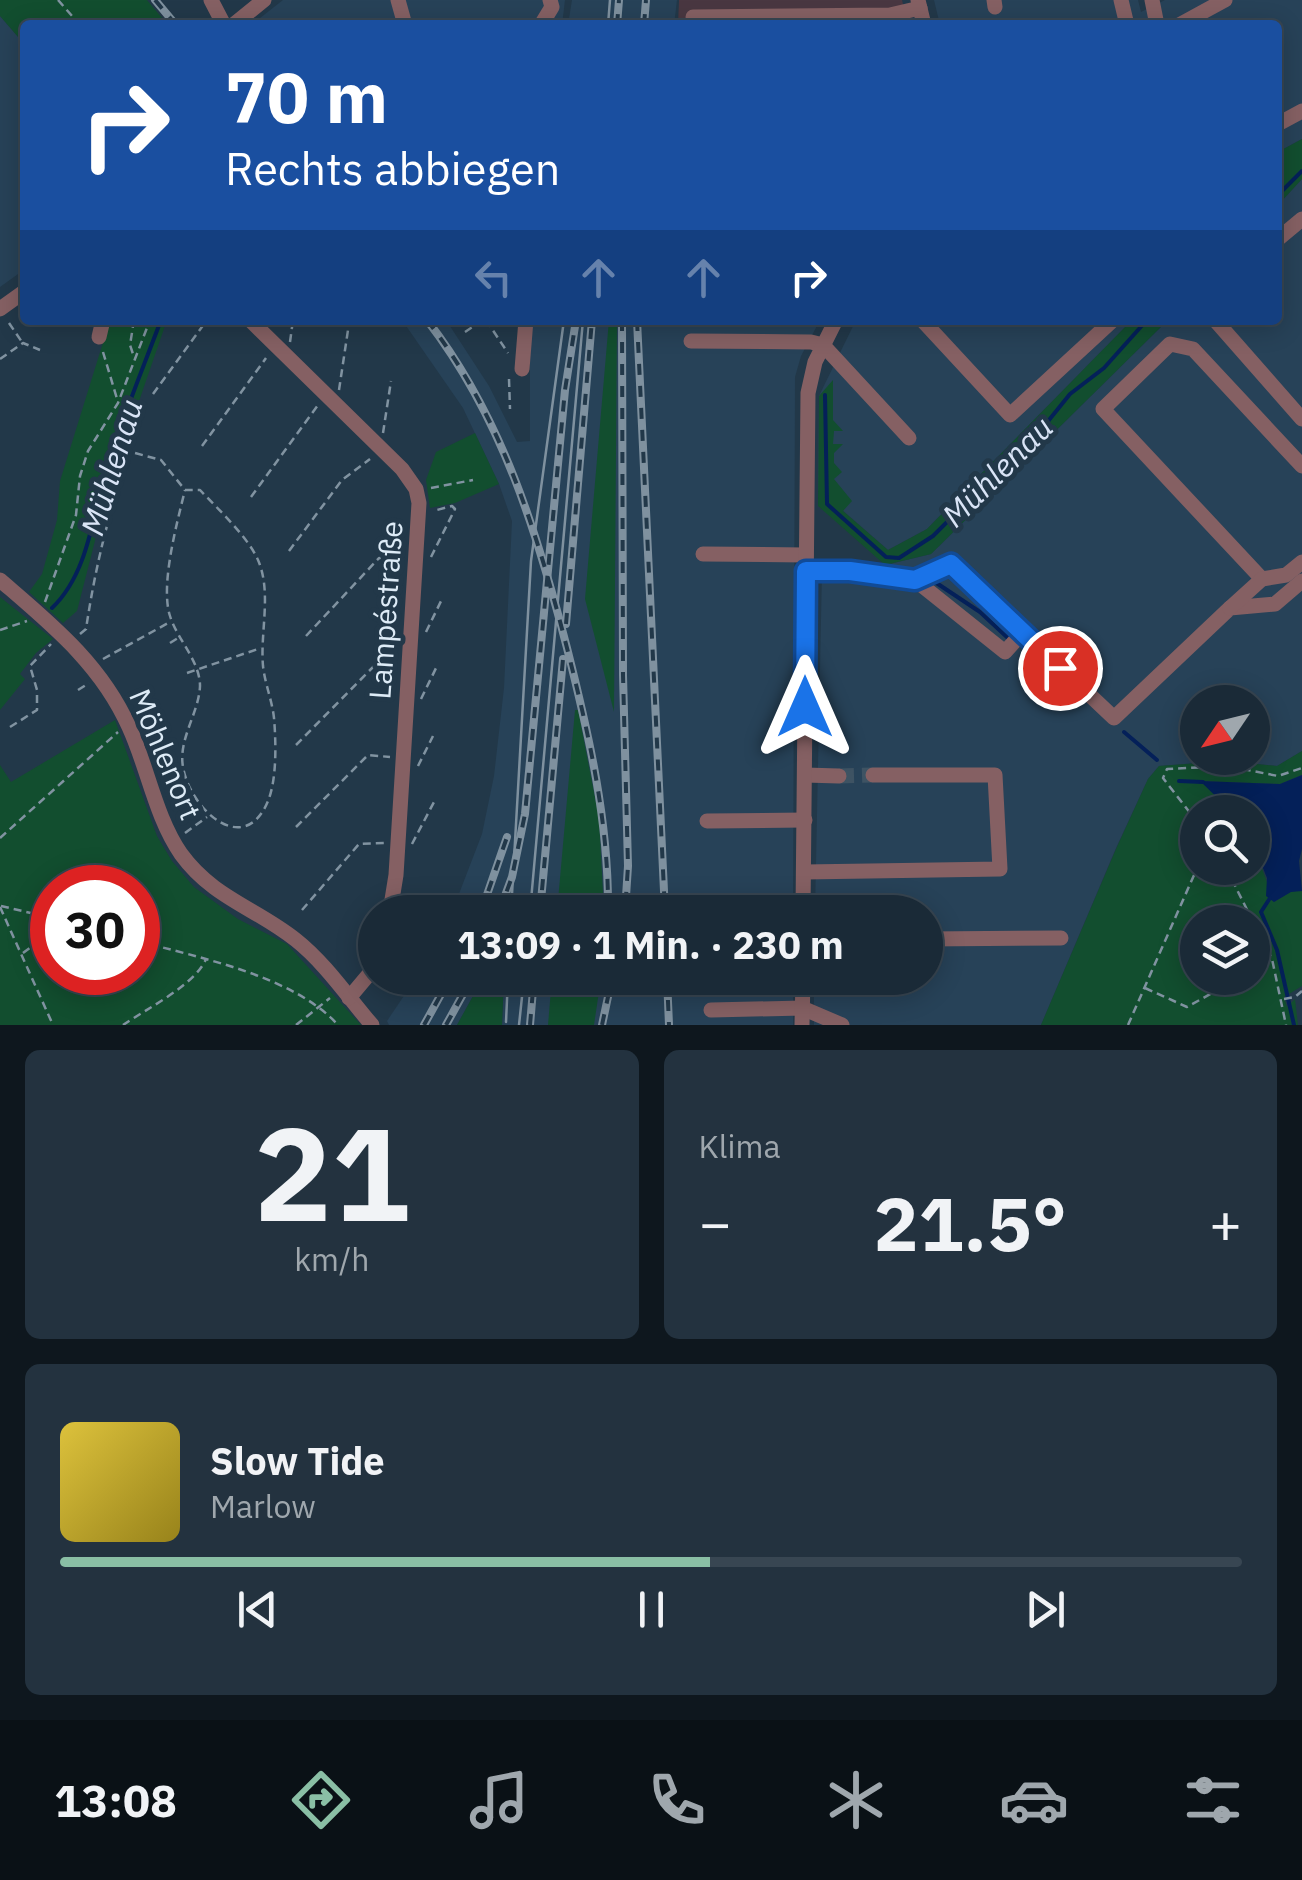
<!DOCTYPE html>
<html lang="de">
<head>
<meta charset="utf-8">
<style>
  body { margin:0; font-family:"IBM Plex Sans",sans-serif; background:#23323f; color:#f1f3f6; height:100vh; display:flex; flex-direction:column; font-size:38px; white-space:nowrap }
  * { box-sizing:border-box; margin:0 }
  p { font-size:32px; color:#9fa7ad }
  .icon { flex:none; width:55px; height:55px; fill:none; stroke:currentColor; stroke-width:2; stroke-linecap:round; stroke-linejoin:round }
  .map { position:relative; height:1025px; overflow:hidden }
  .panel { display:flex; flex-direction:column; gap:25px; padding:25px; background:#0e171e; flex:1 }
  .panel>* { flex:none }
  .guide { position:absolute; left:20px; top:20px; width:1262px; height:305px; border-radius:10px; box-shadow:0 5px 25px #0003,0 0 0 2px #384652; background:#1a4fa0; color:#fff; overflow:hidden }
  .needle { width:65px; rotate:235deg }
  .tools { position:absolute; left:1180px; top:685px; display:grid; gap:20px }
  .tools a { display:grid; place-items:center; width:90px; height:90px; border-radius:50%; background:#1a2a37; box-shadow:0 5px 25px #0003,0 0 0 2px #384652; font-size:50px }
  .speed { position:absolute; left:30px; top:865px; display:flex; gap:20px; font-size:50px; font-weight:700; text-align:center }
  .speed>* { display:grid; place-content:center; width:130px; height:130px; border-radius:50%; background:#1a2a37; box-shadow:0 5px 25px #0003,0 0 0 2px #384652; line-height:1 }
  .speed .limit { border:15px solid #d22; background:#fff; color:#111 }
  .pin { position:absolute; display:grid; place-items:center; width:85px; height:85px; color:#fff; margin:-42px; border:5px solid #fff; border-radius:50%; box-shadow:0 2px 10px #0007 }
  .me { position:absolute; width:110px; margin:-55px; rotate:0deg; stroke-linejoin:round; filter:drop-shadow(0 0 8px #0008) }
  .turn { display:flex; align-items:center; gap:35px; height:210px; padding:0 40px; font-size:45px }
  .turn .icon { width:130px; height:130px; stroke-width:2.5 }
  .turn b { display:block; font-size:70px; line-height:85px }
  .lanes { display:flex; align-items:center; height:95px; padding:0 40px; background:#0003; justify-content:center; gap:50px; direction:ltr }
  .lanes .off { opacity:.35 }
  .big { font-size:75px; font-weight:800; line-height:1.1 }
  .panel .tile { flex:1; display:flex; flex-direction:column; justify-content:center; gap:15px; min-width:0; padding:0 35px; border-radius:15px; background:#23323f }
  .panel .dial { align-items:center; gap:0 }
  .dial b { font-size:130px; line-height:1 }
  .song { display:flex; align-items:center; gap:30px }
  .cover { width:120px; height:120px; border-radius:15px; background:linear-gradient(135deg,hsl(50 70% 55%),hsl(50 70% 35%)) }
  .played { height:10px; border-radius:5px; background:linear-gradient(90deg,#8abfa5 55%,#384652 55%) }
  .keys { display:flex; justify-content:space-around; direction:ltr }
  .heat { display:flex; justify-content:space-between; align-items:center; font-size:55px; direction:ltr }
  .panel .tiles { flex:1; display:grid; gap:25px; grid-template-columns:1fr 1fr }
  .tile:last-child { grid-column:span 2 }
  .trip { position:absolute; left:358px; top:895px; width:585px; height:100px; border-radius:50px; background:#1a2a37; box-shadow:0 5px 25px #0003,0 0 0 2px #384652; font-weight:800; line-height:100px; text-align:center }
  .tab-bar { display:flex; height:160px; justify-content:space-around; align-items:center; background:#0a1116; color:#9fa7ad }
  .tab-bar .icon { width:70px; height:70px }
  .tab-bar .active { color:#8abfa5 }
  .tab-bar b { font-size:45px; color:#f1f3f6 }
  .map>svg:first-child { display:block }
  .commercial { fill:#493741 }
  .built { fill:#274258; fill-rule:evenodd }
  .green { fill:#124e2f; fill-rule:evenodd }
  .water { fill:#042059 }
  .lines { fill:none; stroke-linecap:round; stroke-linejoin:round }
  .stream { stroke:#042059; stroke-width:4 }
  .minor-tunnel { stroke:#3e5363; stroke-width:15; stroke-dasharray:15 8; stroke-linecap:butt }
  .path { stroke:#8193a1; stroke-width:2.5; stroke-dasharray:8 5; stroke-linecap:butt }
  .minor { stroke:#856063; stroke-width:15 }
  .tram { stroke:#7f919f; stroke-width:2.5 }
  .rail-casing { stroke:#7f919f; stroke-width:8 }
  .rail { stroke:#223849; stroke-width:4; stroke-dasharray:11; stroke-linecap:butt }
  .route-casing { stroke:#114b97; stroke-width:25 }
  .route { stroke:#1a73e8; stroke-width:18 }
  .labels { text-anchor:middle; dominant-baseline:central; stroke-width:10; stroke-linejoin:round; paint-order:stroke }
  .street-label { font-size:30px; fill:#ddebf6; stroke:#223849 }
  .water-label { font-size:32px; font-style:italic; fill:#d9e4f6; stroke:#223849 }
</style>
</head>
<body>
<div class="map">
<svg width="1302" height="1025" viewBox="0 0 1302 1025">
  <rect width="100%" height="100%" fill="#223849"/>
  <path class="commercial" d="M679,0H902L908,25H678Z"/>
  <g class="built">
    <path d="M283,0H565L562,25H251Z"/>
    <path d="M572,0H677L674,25H568Z"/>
    <path d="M934,0H1138L1141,12L1165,0H1302V139L1278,152V25H940Z"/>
    <path d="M0,16L25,45V269L0,287Z"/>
    <path d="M1302,179V751L1277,766L1225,761L1159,766L1148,779L1116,848L1041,1025H814V978H925V912H815L822,571L818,563L885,565L931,554L1168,320H1278V205ZM1198,702H1252V758H1198Z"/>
    <path d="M402,320H446L489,386L517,442L530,441V320H820L801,356L795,377L793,912H452L482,834L494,776L504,688L512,521L499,484L463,408Z"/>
    <path d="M856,320H1132L927,529L888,550L818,489L819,396Z"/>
    <path d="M416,978H483L457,1025H389L387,1021Z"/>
    <path d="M504,978H793V1025H502Z"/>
  </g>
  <g class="green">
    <path d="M0,0H147L168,25H25V45L0,16Z"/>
    <path d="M1302,139V179L1278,205V152Z"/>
    <path d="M110,320H167L107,494L77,611L63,623L29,592L42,574L57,520L60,481Z"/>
    <path d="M609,320H617L614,712L585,599Z"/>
    <path d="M1132,320H1168L931,554L885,565L818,506L819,396L833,380V420L843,431H834L833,444H843L834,453V463L842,472L834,479L852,501L843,511L888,550L927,529Z"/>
    <path d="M475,433L499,484L455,503L430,508L426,480L436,452Z"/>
    <path d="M0,597L53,639L36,653L20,674L25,679L0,710Z"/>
    <path d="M575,710H578L599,818L604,912H557Z"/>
    <path d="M115,720L157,836L172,861L194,887L238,919L287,944L361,1025H0V765L11,782ZM52,888H138V972H52Z"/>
    <path d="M1302,751V775L1280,784L1202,781L1232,812H1198V868H1252L1253,843L1274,902L1291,891H1302V986L1284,997L1287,1007L1295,999L1298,1025H1041L1116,849L1148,779L1159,766L1225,761L1277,766ZM1198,922H1252V978H1198Z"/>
    <path d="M483,978H504L502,1025H457Z"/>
    <path d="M552,978H601L594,1025H548Z"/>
  </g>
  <path class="water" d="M1302,775V849L1299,861L1302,891L1291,892L1274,902L1266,896L1267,878L1253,843L1252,812H1232L1200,781L1280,784Z"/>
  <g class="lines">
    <g class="stream">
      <path d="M1278,195L1302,171"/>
      <path d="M825,395L827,504L886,557L899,558L933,536L1049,420L1070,394L1104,368L1147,320"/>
      <path d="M935,582L980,612L1009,639"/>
      <path d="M52,608C89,573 93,513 107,466C123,417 143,368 161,320"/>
      <path d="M1124,732L1157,760"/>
      <path d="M1179,781L1203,782"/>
      <path d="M1270,898L1261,912L1277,950L1294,1025"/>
    </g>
    <path class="minor-tunnel" d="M839,776L873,775"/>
    <g class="path">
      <path d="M58,0L80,25"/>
      <path d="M339,21V25"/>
      <path d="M134,320L130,345L134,357"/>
      <path d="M486,320L508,353"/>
      <path d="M9,323L22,342"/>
      <path d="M465,332L483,320"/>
      <path d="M290,342L293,320"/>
      <path d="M103,352L118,402"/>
      <path d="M0,359L23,343L40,350"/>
      <path d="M509,379L510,409"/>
      <path d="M339,390L348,330"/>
      <path d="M153,394L207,320"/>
      <path d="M383,433L391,381"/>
      <path d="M202,446L266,358"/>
      <path d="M431,488L473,480"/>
      <path d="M251,497L318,405"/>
      <path d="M289,551L342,480L370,459"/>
      <path d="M431,557L455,509L452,506L433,511"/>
      <path d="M45,602L76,515L80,476L88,451L118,403L150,320"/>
      <path d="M0,630L27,621"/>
      <path d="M426,632L443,597"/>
      <path d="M80,634L86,629C95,569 109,508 131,452L161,460L185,490H200C218,509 248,537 258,560C272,592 260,632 263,666C265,684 272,700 274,718C276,742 277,779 268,801C244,859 190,809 183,767C178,739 199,713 200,686C200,661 177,639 170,616C160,585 177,523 185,490"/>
      <path d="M306,636L379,558L401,559"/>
      <path d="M170,643L178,638"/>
      <path d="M103,659L170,622"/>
      <path d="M187,673L261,648"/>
      <path d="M78,690L89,683"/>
      <path d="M421,699L438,664"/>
      <path d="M10,727L37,710V690L30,666L51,644"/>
      <path d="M296,745L375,665L396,667"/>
      <path d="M418,766L433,736"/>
      <path d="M1198,823L1163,778L1167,769L1227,766L1278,776L1302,768"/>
      <path d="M296,827L368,755L390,757"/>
      <path d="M185,833L207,817"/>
      <path d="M0,838L118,732"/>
      <path d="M412,844L434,802"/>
      <path d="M1226,868L1272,959L1286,1025"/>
      <path d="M1,906L52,918"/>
      <path d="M0,907L53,1025"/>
      <path d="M302,910L359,844L385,843"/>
      <path d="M138,941C200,958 294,976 338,1025"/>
      <path d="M23,953L52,931"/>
      <path d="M1252,970L1272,959"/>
      <path d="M1145,988L1187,1007L1239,978"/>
      <path d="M1284,999L1295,997L1302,991"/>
      <path d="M123,1025C146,1009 195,985 206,959"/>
      <path d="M296,1025L330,998"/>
      <path d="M1128,1025L1198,866"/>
    </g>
    <g class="minor">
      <path d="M211,0L224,25"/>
      <path d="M398,0L405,25"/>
      <path d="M918,0L924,25"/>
      <path d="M994,0L995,7"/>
      <path d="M1121,0L1127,25"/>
      <path d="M1152,0L1157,25"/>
      <path d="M693,17L890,15L920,8"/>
      <path d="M233,25L264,0"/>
      <path d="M541,25L552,7L550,0"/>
      <path d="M1179,25L1225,0"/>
      <path d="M1278,124L1302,111"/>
      <path d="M1278,239L1302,219"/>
      <path d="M0,309L25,291"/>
      <path d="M250,320L402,469L416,489L419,503L396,875L390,912"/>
      <path d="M922,320L1010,415L1113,320"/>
      <path d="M1215,320L1302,419"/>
      <path d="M99,337L103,320"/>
      <path d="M691,341L811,342L823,345L909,438"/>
      <path d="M522,369L526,320"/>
      <path d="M703,554L806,555"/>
      <path d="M806,571H850L915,580L951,564L1114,718L1230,608L1275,604L1302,581"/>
      <path d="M1262,579L1103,409L1170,344L1193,349L1302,466"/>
      <path d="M0,580C51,624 101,664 129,727C148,768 155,816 181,854C213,898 256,908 296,940C325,963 348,997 372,1025"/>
      <path d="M915,580L1005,652L1022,633"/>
      <path d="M1230,608L1262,579L1286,575L1302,562"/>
      <path d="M805,775L839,776"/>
      <path d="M707,821L805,820"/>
      <path d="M804,872L1000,869L995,775H873"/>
      <path d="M803,912L808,393L815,362L836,320"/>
      <path d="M925,939L1061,938"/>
      <path d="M349,998L375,967"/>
      <path d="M711,1010L802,1008L842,1025"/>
      <path d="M802,1025L803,978"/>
    </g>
    <g class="tram">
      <path d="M608,25L610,0"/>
      <path d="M511,912L531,561L564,320"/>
      <path d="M530,912L583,320"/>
      <path d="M506,1022L508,978"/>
      <path d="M519,1025L524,978"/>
    </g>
    <g class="rail-casing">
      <g id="rail">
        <path d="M155,0L176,25"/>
        <path d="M617,25L619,0"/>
        <path d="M644,25L646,0"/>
        <path d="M427,320C502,417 537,532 567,648C589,735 609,822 608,912"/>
        <path d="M622,320L623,675L628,866L625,912"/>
        <path d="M637,320L665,912"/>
        <path d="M566,624L592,320"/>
        <path d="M481,912L507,837"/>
        <path d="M499,912L512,877L525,814L565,390L576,320"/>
        <path d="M540,912L563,659"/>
        <path d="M667,978L669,1025"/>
        <path d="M424,1025L450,978"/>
        <path d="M446,1025L472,978"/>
        <path d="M530,1025L534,978"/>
        <path d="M602,1025L612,978"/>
      </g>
    </g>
    <use href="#rail" class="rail"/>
  </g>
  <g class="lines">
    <g class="route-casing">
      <path id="route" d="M805,707L806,571H850L915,580L951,564L1060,668"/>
    </g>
    <use href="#route" class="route"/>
  </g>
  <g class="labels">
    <g class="street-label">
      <text transform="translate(385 610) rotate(-86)">Lampéstraße</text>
      <text transform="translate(166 754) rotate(67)">Möhlenort</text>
    </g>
    <g class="water-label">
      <text transform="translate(111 467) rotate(-73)">Mühlenau</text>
      <text transform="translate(997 471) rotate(-45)">Mühlenau</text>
    </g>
  </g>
</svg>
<div class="tools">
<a><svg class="needle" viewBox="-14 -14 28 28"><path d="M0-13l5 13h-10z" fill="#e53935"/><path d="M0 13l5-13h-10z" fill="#9fa7ad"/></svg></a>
<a><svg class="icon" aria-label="search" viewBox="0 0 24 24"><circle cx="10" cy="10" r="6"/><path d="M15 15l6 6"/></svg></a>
<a><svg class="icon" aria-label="layers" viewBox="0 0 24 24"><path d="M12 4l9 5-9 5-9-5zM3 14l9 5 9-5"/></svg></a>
</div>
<div class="speed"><div class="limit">30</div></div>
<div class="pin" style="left:1060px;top:668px;background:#d93025"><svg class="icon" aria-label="arrive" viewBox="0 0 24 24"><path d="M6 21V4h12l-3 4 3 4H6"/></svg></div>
<svg class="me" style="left:805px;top:707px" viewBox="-20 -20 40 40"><path d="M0-17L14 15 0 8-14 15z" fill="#1a73e8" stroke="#fff" stroke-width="4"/></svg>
<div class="trip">13:09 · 1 Min. · 230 m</div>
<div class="guide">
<div class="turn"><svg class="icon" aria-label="right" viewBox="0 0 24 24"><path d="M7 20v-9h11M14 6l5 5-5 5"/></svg><div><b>70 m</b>Rechts abbiegen</div></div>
<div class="lanes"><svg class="icon off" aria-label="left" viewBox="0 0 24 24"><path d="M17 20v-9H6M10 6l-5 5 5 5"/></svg><svg class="icon off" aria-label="ahead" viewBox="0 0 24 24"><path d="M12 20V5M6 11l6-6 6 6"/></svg><svg class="icon off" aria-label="ahead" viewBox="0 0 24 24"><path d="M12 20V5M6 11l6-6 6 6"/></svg><svg class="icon" aria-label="right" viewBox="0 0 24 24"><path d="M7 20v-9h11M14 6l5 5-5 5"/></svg></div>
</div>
</div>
<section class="panel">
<div class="tiles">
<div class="tile dial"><b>21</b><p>km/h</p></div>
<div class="tile"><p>Klima</p>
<div class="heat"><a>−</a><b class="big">21.5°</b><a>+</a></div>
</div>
<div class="tile">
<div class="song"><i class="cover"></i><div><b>Slow Tide</b><p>Marlow</p></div></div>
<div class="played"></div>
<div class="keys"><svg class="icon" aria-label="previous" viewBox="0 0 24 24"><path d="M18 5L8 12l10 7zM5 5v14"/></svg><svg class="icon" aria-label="pause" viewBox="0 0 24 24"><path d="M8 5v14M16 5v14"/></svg><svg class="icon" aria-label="next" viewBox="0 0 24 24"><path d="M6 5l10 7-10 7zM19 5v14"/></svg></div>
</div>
</div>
</section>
<nav class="tab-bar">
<b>13:08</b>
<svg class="icon active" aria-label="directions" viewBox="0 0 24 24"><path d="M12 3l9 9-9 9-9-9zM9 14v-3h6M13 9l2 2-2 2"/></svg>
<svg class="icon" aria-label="music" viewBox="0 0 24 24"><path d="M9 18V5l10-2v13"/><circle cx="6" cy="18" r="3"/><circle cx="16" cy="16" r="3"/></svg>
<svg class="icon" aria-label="phone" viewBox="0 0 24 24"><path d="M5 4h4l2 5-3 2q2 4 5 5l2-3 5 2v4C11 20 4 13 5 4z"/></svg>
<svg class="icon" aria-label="climate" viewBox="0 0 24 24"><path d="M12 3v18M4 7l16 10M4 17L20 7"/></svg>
<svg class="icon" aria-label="car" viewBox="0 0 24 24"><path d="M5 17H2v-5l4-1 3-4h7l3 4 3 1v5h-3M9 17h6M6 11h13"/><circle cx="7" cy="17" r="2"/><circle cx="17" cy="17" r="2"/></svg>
<svg class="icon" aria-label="filters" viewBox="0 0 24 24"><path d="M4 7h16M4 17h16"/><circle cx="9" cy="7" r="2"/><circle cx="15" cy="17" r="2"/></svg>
</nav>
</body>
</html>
